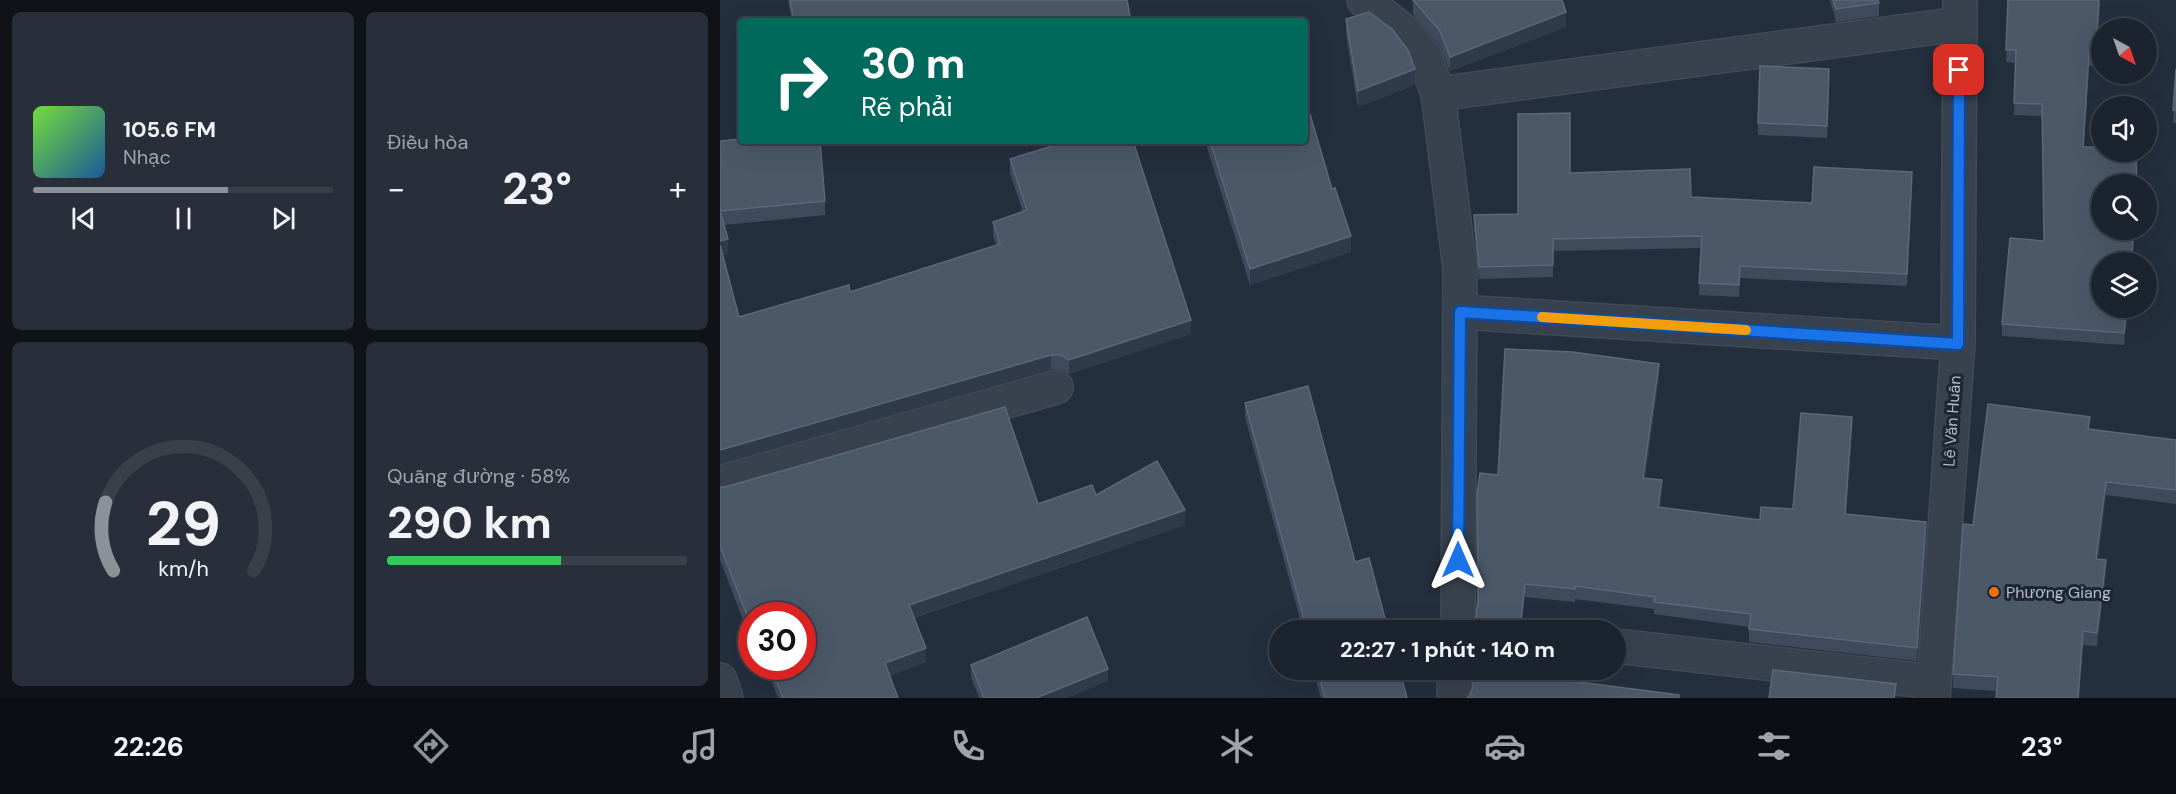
<!DOCTYPE html>
<html lang="vi">
<head>
<meta charset="utf-8">
<style>
  body { margin:0; font-family:"DM Sans",sans-serif; background:#282f3a; color:#f1f3f6; height:100vh; display:flex; flex-direction:column; font-size:22px; white-space:nowrap }
  * { box-sizing:border-box; margin:0 }
  p { font-size:20px; color:#a0a4aa }
  .icon { flex:none; width:33px; height:33px; fill:none; stroke:currentColor; stroke-width:2; stroke-linecap:round; stroke-linejoin:round }
  .map { position:relative; flex:1; overflow:hidden }
  .panel { display:flex; flex-direction:column; gap:12px; padding:12px; background:#0f1319; width:720px }
  .panel>* { flex:none }
  .guide { position:absolute; left:18px; top:18px; width:570px; height:126px; border-radius:6px; box-shadow:0 6px 24px #0002,0 0 0 2px #39404a; background:#00695c; color:#fff; overflow:hidden }
  .needle { width:39px; rotate:140deg }
  .fabs { position:absolute; left:1371px; top:18px; display:grid; gap:12px }
  .fabs a { display:grid; place-items:center; width:66px; height:66px; border-radius:50%; background:#1b232e; box-shadow:0 6px 24px #0002,0 0 0 2px #39404a; font-size:30px }
  .speed { position:absolute; left:18px; top:602px; display:flex; gap:12px; font-size:30px; font-weight:700; text-align:center }
  .speed>* { display:grid; place-content:center; width:78px; height:78px; border-radius:50%; background:#1b232e; box-shadow:0 6px 24px #0002,0 0 0 2px #39404a; line-height:1 }
  .speed .limit { border:9px solid #d22; background:#fff; color:#111 }
  .pin { position:absolute; display:grid; place-items:center; width:51px; height:51px; color:#fff; margin:-26px; border-radius:12px; box-shadow:0 3px 9px #0006 }
  .me { position:absolute; width:66px; margin:-33px; rotate:0deg; stroke-linejoin:round; filter:drop-shadow(0 0 4px #0008) }
  .turn { display:flex; align-items:center; gap:21px; height:126px; padding:0 24px; font-size:27px }
  .turn .icon { width:78px; height:78px; stroke-width:2.5 }
  .turn b { display:block; font-size:42px; line-height:51px }
  .big { font-size:45px; font-weight:700; line-height:1.1 }
  .panel .widget { flex:1; display:flex; flex-direction:column; justify-content:center; gap:9px; min-width:0; padding:0 21px; border-radius:9px; background:#282f3a }
  .panel .dial { align-items:center; gap:0 }
  .dial svg { height:156px; overflow:visible; fill:none; stroke:#39404a; stroke-width:7; stroke-linecap:round; text-anchor:middle }
  .dial text { fill:#f1f3f6; stroke:none }
  .song { display:flex; align-items:center; gap:18px }
  .cover { width:72px; height:72px; border-radius:9px; background:linear-gradient(135deg,hsl(100 70% 55%),hsl(210 70% 35%)) }
  .played { height:6px; border-radius:3px; background:linear-gradient(90deg,#8c9099 65%,#39404a 65%) }
  .keys { display:flex; justify-content:space-around; direction:ltr }
  .heat { display:flex; justify-content:space-between; align-items:center; font-size:33px; direction:ltr }
  .charge { height:9px; border-radius:4px; background:linear-gradient(90deg,#34c759 58%,#39404a 0) }
  .panel .tiles { flex:1; display:grid; gap:12px; grid-template-columns:repeat(2,1fr) }
  .trip { position:absolute; left:549px; top:620px; width:357px; height:60px; border-radius:30px; background:#1b232e; box-shadow:0 6px 24px #0002,0 0 0 2px #39404a; font-weight:700; line-height:60px; text-align:center }
  .dock { display:flex; height:96px; justify-content:space-around; align-items:center; background:#0b0e12; color:#a0a4aa }
  .dock .icon { width:42px; height:42px }
  .dock .active { color:#8c9099 }
  .dock b { font-size:27px; color:#f1f3f6 }
  main { display:flex; flex:1; min-height:0 }
  .map>svg:first-child { display:block }
  .lines { fill:none; stroke-linecap:round; stroke-linejoin:round }
  .minor-casing { stroke:#414a57; stroke-width:36 }
  .minor { stroke:#38414e; stroke-width:33 }
  .wall { fill:#3f4b5c }
  .shaded-wall { fill:#2f3b4b }
  .building { fill:#4b5868; stroke:#5c6777; stroke-width:1.5 }
  .route-casing { stroke:#114b97; stroke-width:15 }
  .route { stroke:#1a73e8; stroke-width:10 }
  .slow { stroke:#f59e0b; stroke-width:10 }
  .food-dot { fill:#e8710a; stroke:#1d2633; stroke-width:2 }
  .labels { text-anchor:middle; dominant-baseline:central; stroke-width:6; stroke-linejoin:round; paint-order:stroke }
  .street-label { font-size:16px; fill:#b4bcc9; stroke:#1d2633 }
  .poi-label { font-size:16px; fill:#b4bcc9; stroke:#1d2633; text-anchor:start }
</style>
</head>
<body>
<main>
<section class="panel">
<div class="tiles">
<div class="widget">
<div class="song"><i class="cover"></i><div><b>105.6 FM</b><p>Nhạc</p></div></div>
<div class="played"></div>
<div class="keys"><svg class="icon" aria-label="previous" viewBox="0 0 24 24"><path d="M18 5L8 12l10 7zM5 5v14"/></svg><svg class="icon" aria-label="pause" viewBox="0 0 24 24"><path d="M8 5v14M16 5v14"/></svg><svg class="icon" aria-label="next" viewBox="0 0 24 24"><path d="M6 5l10 7-10 7zM19 5v14"/></svg></div>
</div>
<div class="widget"><p>Điều hòa</p>
<div class="heat"><a>−</a><b class="big">23°</b><a>+</a></div>
</div>
<div class="widget dial"><svg viewBox="0 0 100 80">
<path d="M14 69A42 42 0 1 1 86 69"/>
<path d="M14 69A42 42 0 0 1 10 34" stroke="#8c9099"/>
<text x="50" y="56" font-size="32" font-weight="700">29</text>
<text x="50" y="72" font-size="11">km/h</text>
</svg></div>
<div class="widget"><p>Quãng đường · 58%</p><b class="big">290 km</b><div class="charge"></div></div>
</div>
</section>
<div class="map">
<svg width="1456" height="698" viewBox="0 0 1456 698">
  <rect width="100%" height="100%" fill="#242f3e"/>
  <g class="lines">
    <g class="minor-casing">
      <g id="minor">
        <path d="M644,0L685,32L705,57L718,94L740,269L738,630"/>
        <path d="M718,94L1239,24"/>
        <path d="M740,312L1238,343"/>
        <path d="M0,483L336,387"/>
        <path d="M896,646L1214,682"/>
        <path d="M0,680L6,698"/>
        <path d="M734,698L735,669"/>
        <path d="M1213,698L1238,343L1240,0"/>
      </g>
    </g>
    <use href="#minor" class="minor"/>
  </g>
  <g class="wall">
    <path d="M68,0H407L411,21H72Z"/>
    <path d="M693,0H842L846,27L730,71L720,46L693,14Z"/>
    <path d="M1110,0H1158L1159,3V16L1116,22Z"/>
    <path d="M1288,0H1379L1376,66H1369L1364,147L1382,230H1415L1412,262L1382,308H1408L1404,345L1282,336V324L1324,241L1322,116L1294,115L1295,63L1286,62Z"/>
    <path d="M626,19L695,85L638,107L626,35Z"/>
    <path d="M1456,69V123H1453Z"/>
    <path d="M1109,81L1107,138L1038,135V123Z"/>
    <path d="M589,114L631,252L530,285L485,141H585Z"/>
    <path d="M0,141L105,201V215L4,225L8,254L3,255L19,317L130,292L276,245L273,236V222L303,212L290,173V159L471,334L349,374L341,369H331L0,464Z"/>
    <path d="M850,173L971,197L1092,203L1192,184L1187,286L1020,278L1019,297L979,295L981,248L833,251V277L759,279L754,227V215L798,214Z"/>
    <path d="M939,377L925,478L942,493L940,507L1040,520L1073,509L1132,429L1126,514L1206,534L1197,661L1029,642V627L934,614V609L855,599V602L805,597L758,600L778,475Z"/>
    <path d="M525,403L635,562L668,630H583L525,417Z"/>
    <path d="M1370,429L1456,440V504L1386,495L1378,559L1386,573L1377,646L1363,645L1359,698H1276V691L1233,688V674Z"/>
    <path d="M0,487L318,504L376,495L465,525L194,618L206,662L170,676L178,698H58L46,666H82L32,615V643L0,560Z"/>
    <path d="M251,665L388,681L346,698H259L251,677Z"/>
    <path d="M593,669H679L687,698H601Z"/>
  </g>
  <g class="shaded-wall">
    <path d="M846,12V27L730,71V57Z"/>
    <path d="M1369,53V66L1363,160V147Z"/>
    <path d="M695,69V85L638,107V91Z"/>
    <path d="M1192,172V184L1187,286V274Z"/>
    <path d="M1414,230H1415L1412,262H1411Z"/>
    <path d="M631,236V252L530,285V269Z"/>
    <path d="M8,239V254L0,256V241Z"/>
    <path d="M1407,308H1408L1404,345V333Z"/>
    <path d="M471,320V334L349,374V360Z"/>
    <path d="M331,355V369L0,464V450Z"/>
    <path d="M939,364V377L923,491V478Z"/>
    <path d="M1132,417V429L1125,526V514Z"/>
    <path d="M942,480V493L938,520V507Z"/>
    <path d="M1386,482V495L1376,572V559Z"/>
    <path d="M465,510V525L189,619V605Z"/>
    <path d="M1206,522V534L1197,661V648Z"/>
    <path d="M1386,560V573L1377,646V633Z"/>
    <path d="M805,584V597L801,630H800Z"/>
    <path d="M1363,631L1359,698H1358Z"/>
    <path d="M206,648V662L165,678V663Z"/>
    <path d="M388,669V681L346,698H316Z"/>
  </g>
  <g class="building">
    <path d="M70,0H407L411,21H74Z"/>
    <path d="M693,0H842L846,12L730,57L720,31Z"/>
    <path d="M1113,0H1158L1159,3L1116,9Z"/>
    <path d="M1288,0H1379L1376,54L1369,53L1363,147H1382V152H1416L1417,184H1382V230H1414L1411,262H1382V308H1407L1404,333L1282,324L1290,238L1324,241L1322,104L1294,103L1296,50H1286Z"/>
    <path d="M649,12L672,29L688,50L695,69L638,91L626,19Z"/>
    <path d="M1040,66L1109,69L1107,126L1038,123Z"/>
    <path d="M1456,69V110H1453Z"/>
    <path d="M585,97L589,110L585,112Z"/>
    <path d="M850,113V173L970,169L971,197L1092,203L1094,167L1192,172L1187,274L1020,266L1019,285L979,283L982,236L833,239V265L759,267L754,215L798,214V114Z"/>
    <path d="M585,114H590L612,189L615,188L631,236L530,269L490,141H585Z"/>
    <path d="M21,139V141H100L105,201L0,211L8,239L0,241V141Z"/>
    <path d="M348,141H413L471,320L349,360L341,355H331L0,450V245L19,317L129,285L130,292L280,244L273,222L307,210L290,159Z"/>
    <path d="M785,349L853,352L939,364L923,478L942,480L938,507L1040,520L1041,507L1073,509L1081,413L1132,417L1125,514L1206,522L1197,648L1029,629L1031,614L934,602L935,597L855,586V589L805,584L800,630H754L758,600L757,494L760,473L778,475Z"/>
    <path d="M588,386L635,562L649,558L668,630H587L525,403Z"/>
    <path d="M1268,404L1370,417L1368,429L1456,440V490L1386,482L1376,559L1386,560L1377,633L1363,631L1358,698H1276L1278,677L1233,674L1243,524L1253,525Z"/>
    <path d="M285,407L318,504L372,485L376,495L437,461L465,510L189,605L206,648L165,663L178,698H63L51,666H82V615H32V628L0,546V487H5Z"/>
    <path d="M367,617L388,669L316,698H264L251,665Z"/>
    <path d="M597,669H679L687,698H605Z"/>
    <path d="M753,669H805L813,670L812,676L959,695V698H747L750,695L753,686Z"/>
    <path d="M1053,670L1176,684L1174,698H1049Z"/>
  </g>
  <g class="lines">
    <g class="route-casing">
      <path id="route" d="M738,560L740,312L1238,344L1239,70"/>
    </g>
    <use href="#route" class="route"/>
    <path class="slow" d="M822,317L1026,330"/>
  </g>
  <circle class="food-dot" cx="1274" cy="592" r="6"/>
  <g class="labels">
    <g class="street-label">
      <text transform="translate(1232 421) rotate(-86)">Lê Văn Huân</text>
    </g>
    <g class="poi-label">
      <text x="1286" y="592">Phương Giang</text>
    </g>
  </g>
</svg>
<div class="fabs">
<a><svg class="needle" viewBox="-14 -14 28 28"><path d="M0-13l5 13h-10z" fill="#e53935"/><path d="M0 13l5-13h-10z" fill="#a0a4aa"/></svg></a>
<a><svg class="icon" aria-label="sound" viewBox="0 0 24 24"><path d="M4 9h4l5-4v14l-5-4H4zM17 9q2 3 0 6"/></svg></a>
<a><svg class="icon" aria-label="search" viewBox="0 0 24 24"><circle cx="10" cy="10" r="6"/><path d="M15 15l6 6"/></svg></a>
<a><svg class="icon" aria-label="layers" viewBox="0 0 24 24"><path d="M12 4l9 5-9 5-9-5zM3 14l9 5 9-5"/></svg></a>
</div>
<div class="speed"><div class="limit">30</div></div>
<div class="pin" style="left:1239px;top:70px;background:#d93025"><svg class="icon" aria-label="arrive" viewBox="0 0 24 24"><path d="M6 21V4h12l-3 4 3 4H6"/></svg></div>
<svg class="me" style="left:738px;top:560px" viewBox="-20 -20 40 40"><path d="M0-17L14 15 0 8-14 15z" fill="#1a73e8" stroke="#fff" stroke-width="4"/></svg>
<div class="trip">22:27 · 1 phút · 140 m</div>
<div class="guide">
<div class="turn"><svg class="icon" aria-label="right" viewBox="0 0 24 24"><path d="M7 20v-9h11M14 6l5 5-5 5"/></svg><div><b>30 m</b>Rẽ phải</div></div>
</div>
</div>
</main>
<nav class="dock">
<b>22:26</b>
<svg class="icon active" aria-label="directions" viewBox="0 0 24 24"><path d="M12 3l9 9-9 9-9-9zM9 14v-3h6M13 9l2 2-2 2"/></svg>
<svg class="icon" aria-label="music" viewBox="0 0 24 24"><path d="M9 18V5l10-2v13"/><circle cx="6" cy="18" r="3"/><circle cx="16" cy="16" r="3"/></svg>
<svg class="icon" aria-label="phone" viewBox="0 0 24 24"><path d="M5 4h4l2 5-3 2q2 4 5 5l2-3 5 2v4C11 20 4 13 5 4z"/></svg>
<svg class="icon" aria-label="climate" viewBox="0 0 24 24"><path d="M12 3v18M4 7l16 10M4 17L20 7"/></svg>
<svg class="icon" aria-label="car" viewBox="0 0 24 24"><path d="M5 17H2v-5l4-1 3-4h7l3 4 3 1v5h-3M9 17h6M6 11h13"/><circle cx="7" cy="17" r="2"/><circle cx="17" cy="17" r="2"/></svg>
<svg class="icon" aria-label="filters" viewBox="0 0 24 24"><path d="M4 7h16M4 17h16"/><circle cx="9" cy="7" r="2"/><circle cx="15" cy="17" r="2"/></svg>
<b>23°</b>
</nav>
</body>
</html>
